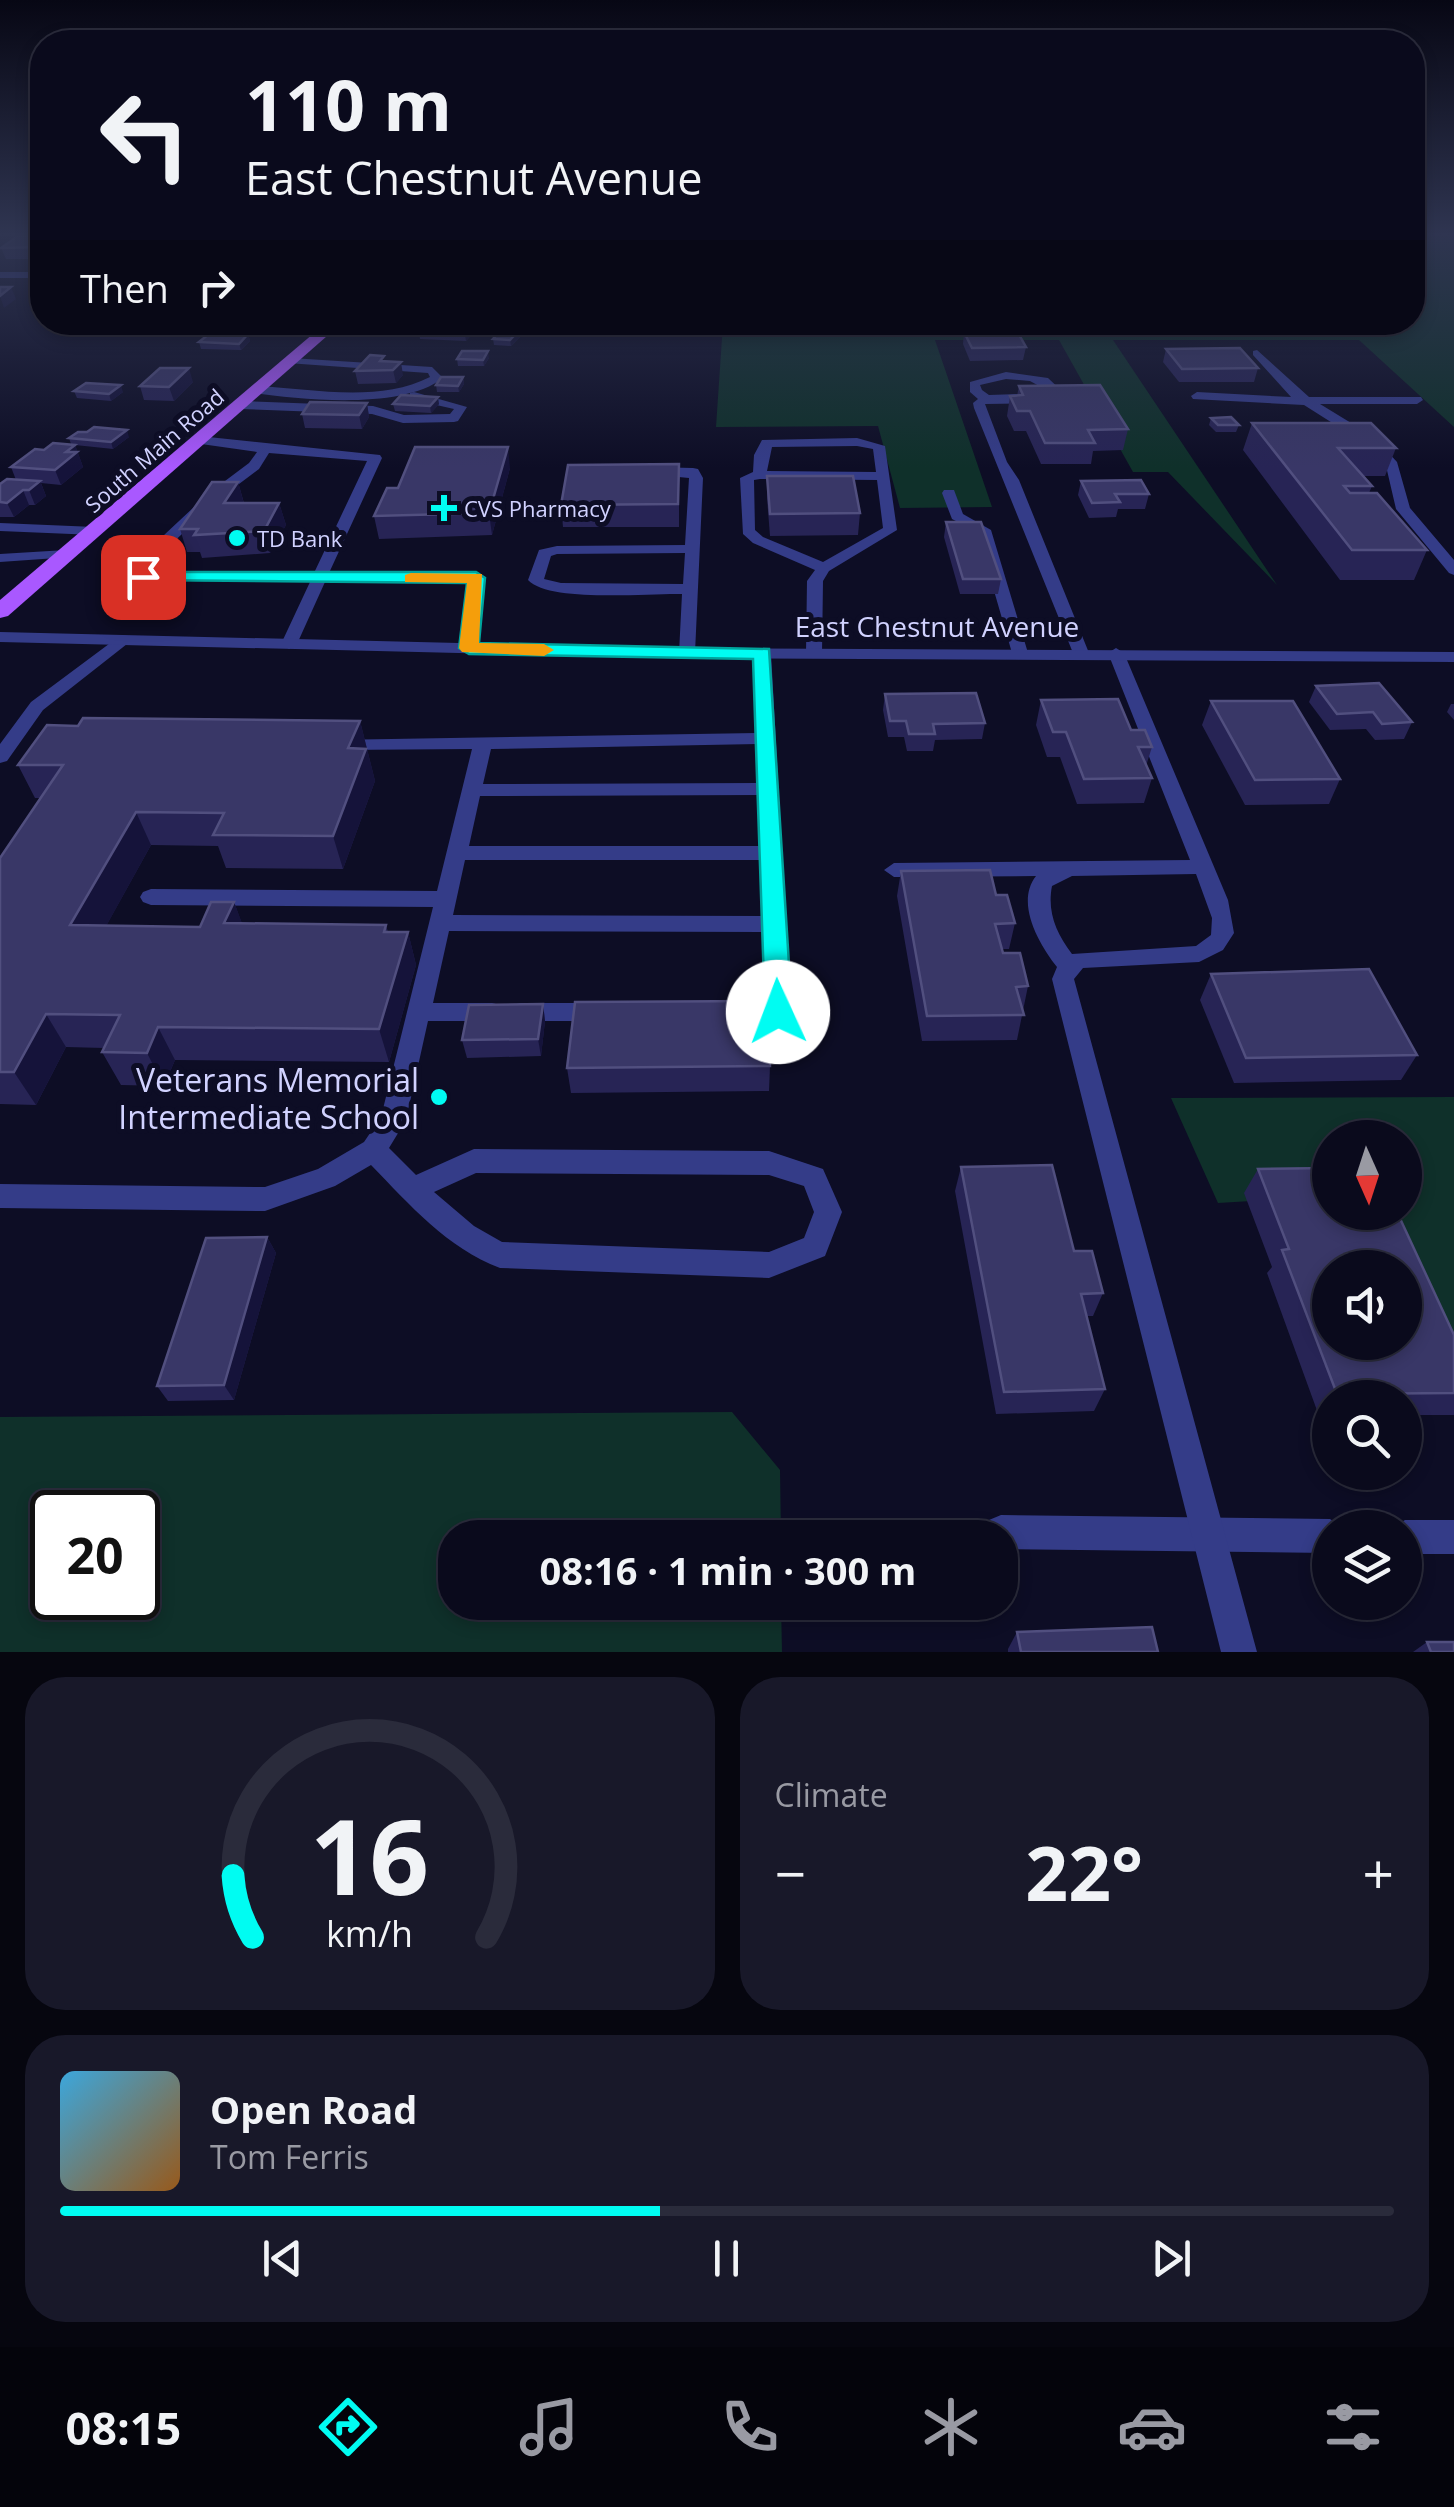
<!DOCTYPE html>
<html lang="en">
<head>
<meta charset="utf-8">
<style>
  body { margin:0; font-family:"Open Sans",sans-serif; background:#181829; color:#f1f3f6; height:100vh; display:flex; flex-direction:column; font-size:38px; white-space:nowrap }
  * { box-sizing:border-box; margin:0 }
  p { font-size:32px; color:#999aa3 }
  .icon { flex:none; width:55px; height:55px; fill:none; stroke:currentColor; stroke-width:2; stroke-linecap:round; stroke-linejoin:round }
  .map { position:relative; height:1652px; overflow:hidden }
  .side { display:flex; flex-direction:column; gap:25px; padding:25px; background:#06060f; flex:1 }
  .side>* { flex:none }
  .hud { position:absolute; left:30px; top:30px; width:1395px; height:305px; border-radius:40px; box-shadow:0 5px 15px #0003,0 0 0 2px #2a2b3b; background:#0a0a1c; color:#f1f3f6; overflow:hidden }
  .needle { width:65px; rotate:177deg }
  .controls { position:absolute; left:1312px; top:1120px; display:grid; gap:20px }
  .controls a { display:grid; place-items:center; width:110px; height:110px; border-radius:50%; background:#0a0a1c; box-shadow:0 5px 15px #0003,0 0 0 2px #2a2b3b; font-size:50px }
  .speed { position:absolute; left:30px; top:1490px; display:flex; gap:20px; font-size:50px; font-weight:700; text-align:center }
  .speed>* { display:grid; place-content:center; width:130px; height:130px; border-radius:50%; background:#0a0a1c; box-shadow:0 5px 15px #0003,0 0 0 2px #2a2b3b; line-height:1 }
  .speed .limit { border:5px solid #111; border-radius:15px; background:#fff; color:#111 }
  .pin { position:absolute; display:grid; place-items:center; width:85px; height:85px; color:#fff; margin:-42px; border-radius:20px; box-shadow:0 5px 15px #0006 }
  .me { position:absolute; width:110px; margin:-55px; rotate:358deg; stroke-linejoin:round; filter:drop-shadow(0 0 8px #0008) }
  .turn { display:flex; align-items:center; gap:35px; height:210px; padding:0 50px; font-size:45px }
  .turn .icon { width:130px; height:130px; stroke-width:2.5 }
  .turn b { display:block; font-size:70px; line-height:85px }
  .then { display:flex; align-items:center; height:95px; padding:0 50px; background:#0003; gap:20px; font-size:38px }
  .big { font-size:75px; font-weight:700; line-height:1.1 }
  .side .card { flex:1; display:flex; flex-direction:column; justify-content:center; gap:15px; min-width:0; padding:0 35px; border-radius:40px; background:#181829 }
  .side .dial { align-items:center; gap:0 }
  .dial svg { height:260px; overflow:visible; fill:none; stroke:#2a2b3b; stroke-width:7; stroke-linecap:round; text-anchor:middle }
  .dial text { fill:#f1f3f6; stroke:none }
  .song { display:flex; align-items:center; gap:30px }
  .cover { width:120px; height:120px; border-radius:15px; background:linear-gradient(135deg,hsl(200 70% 55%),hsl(30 70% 35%)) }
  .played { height:10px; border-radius:5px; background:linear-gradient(90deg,#00fcf2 45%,#2a2b3b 45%) }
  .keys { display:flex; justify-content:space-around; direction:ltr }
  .heat { display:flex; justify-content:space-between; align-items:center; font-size:55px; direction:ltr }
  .side .tiles { flex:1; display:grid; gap:25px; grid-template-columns:1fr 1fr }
  .card:last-child { grid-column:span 2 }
  .trip { position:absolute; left:438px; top:1520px; width:580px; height:100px; border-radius:40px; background:#0a0a1c; box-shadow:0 5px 15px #0003,0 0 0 2px #2a2b3b; font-weight:700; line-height:100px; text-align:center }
  .tabs { display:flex; height:160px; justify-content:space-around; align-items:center; background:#04040b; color:#999aa3 }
  .tabs .icon { width:70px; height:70px }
  .tabs .active { color:#00fcf2 }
  .tabs b { font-size:45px; color:#f1f3f6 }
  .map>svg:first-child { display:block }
  .green { fill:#0f302a; fill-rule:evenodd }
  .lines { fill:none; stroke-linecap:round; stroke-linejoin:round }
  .service { fill:#343c88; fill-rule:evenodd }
  .minor { fill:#343c88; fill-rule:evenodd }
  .tertiary { fill:#343c88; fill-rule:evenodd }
  .primary { fill:#a958ff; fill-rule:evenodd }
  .wall { fill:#272455 }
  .shaded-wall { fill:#15133a }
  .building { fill:#393767; stroke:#514f7f; stroke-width:2.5; fill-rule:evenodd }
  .route { fill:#00fcf2; stroke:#00a49d; stroke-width:2.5 }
  .slow { fill:#f59e0b }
  .poi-dot { fill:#00fcf2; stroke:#0d0d25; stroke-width:4 }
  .labels { text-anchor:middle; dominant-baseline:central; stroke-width:10; stroke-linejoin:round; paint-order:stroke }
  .far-street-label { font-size:22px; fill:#d1d2ff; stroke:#0d0d25 }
  .far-poi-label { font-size:22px; fill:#d1d2ff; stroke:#0d0d25; text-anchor:start }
  .street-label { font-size:28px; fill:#d1d2ff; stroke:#0d0d25 }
  .near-poi-label { font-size:32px; fill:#d1d2ff; stroke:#0d0d25; text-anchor:end }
</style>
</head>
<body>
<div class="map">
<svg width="1454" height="1652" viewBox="0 0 1454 1652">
  <rect width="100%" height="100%" fill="#0d0d25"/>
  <g class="green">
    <path d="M1413,236H1454V427L1359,340H1113L1277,585L1168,472H1133L1059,340H935L992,507L900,508L878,426L716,427L723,323L1412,322Z"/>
    <path d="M1454,1097V1398L1405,1268L1362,1213L1405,1212V1138H1330V1196L1218,1203L1171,1098Z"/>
    <path d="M732,1412L780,1470L781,1537L455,1538V1602L781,1603L782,1652H0V1417ZM52,1512H138V1598H52Z"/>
  </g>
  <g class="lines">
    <g class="service">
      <path d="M1257,350L1309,397H1421L1423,400L1417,404H1320L1374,437L1397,462L1410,508L1454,560V575L1449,573L1396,509L1386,466L1364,443L1304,405L1193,399L1191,396L1197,392L1291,397L1253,355V351Z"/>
      <path d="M291,358L432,367L443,378C402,410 303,400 254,393L252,390L258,386C313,389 379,403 430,377L428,373L287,363V359Z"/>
      <path d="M1006,372L1048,378L1065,394L1048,403L985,404L1007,462L1019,480L1089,653L1087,657L1081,658L1073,653L974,408L973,403L978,399L970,392V382ZM1006,379L1030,381L1052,393L989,395L982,390L980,385Z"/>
      <path d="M414,392L467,407L458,421L454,422L403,423L372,414L240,409L234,405L240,401L373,406L404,415L450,414L454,409L410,399V393Z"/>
      <path d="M199,436L380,455L382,458L329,573L481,575L484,578L475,652L469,653L461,648L468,583L325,582L297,644L289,649L281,644L310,582L138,580L130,567L133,564L209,493L249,463L257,452L194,443L193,440ZM269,453L367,461L314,573L148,572L146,568L219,499L259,469Z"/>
      <path d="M857,438L885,446L897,530L829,571L823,581L822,653L814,658L806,653L807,581L815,570L753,543L743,534L740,478L753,472L754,455L762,440ZM857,446L873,449L876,472L767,471L772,447ZM760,479L877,480L883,528L823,562L763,537L755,530L754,480Z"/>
      <path d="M652,467L693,468L698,469L703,478L695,653L687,658L679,653L682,594C649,593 549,603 528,580L539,550L557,546L685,545L689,478L647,474L645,471ZM685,553L683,584L561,583L544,579L551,556L557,554Z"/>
      <path d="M944,490H954L963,514L991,530L1028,653L1026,657L1020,658L1012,653L977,532L952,519L942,493Z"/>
      <path d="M0,523L95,527L102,531L95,535L0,531Z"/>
      <path d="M66,550L73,554L71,557L0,562V554Z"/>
      <path d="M121,635L127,636V644L43,710L7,761L0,763V744L31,702Z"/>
      <path d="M763,648L771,653L791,1012L787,1019L779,1021L733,1019L729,1012L733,1005L767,1003L764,932L449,931L433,1003H492L500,1005L504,1012L500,1019L492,1021H428L406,1120L389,1148L416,1175L474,1149L769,1151L823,1169L842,1212L825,1256L769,1278L500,1268C447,1248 410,1205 371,1165L335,1186L265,1211L0,1208V1184L265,1187L318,1169L364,1142L381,1117L433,907L151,905L143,902L140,897L143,892L151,889L437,891L472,749L338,750L331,748L329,744L331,740L757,733L755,653ZM758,744L759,783L483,784L491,749ZM760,795L761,846H469L480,796ZM465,860H762L764,916L453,915ZM476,1173L769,1175L804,1186L814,1212L804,1238L769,1252L502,1242L474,1226L434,1192Z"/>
      <path d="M521,1003H602L610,1005L614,1012L610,1019L602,1021H521L513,1019L509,1012L513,1005Z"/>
      <path d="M1001,1515L1330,1519L1343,1528H1330V1553L1001,1549L1000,1538H987L984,1532L989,1520Z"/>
      <path d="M1405,1520H1454V1554H1405V1528H1392Z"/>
    </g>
    <g class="minor">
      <rect x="0" y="272" width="42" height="6"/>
      <path d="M1116,648L1124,653L1228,900L1234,933L1223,950L1199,962L1083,968L1074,979L1257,1652H1221L1052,979L1057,967C1039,944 1015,903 1036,876L894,877L884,870L894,863L1190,860L1108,653ZM1196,874L1212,918L1211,935L1196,946L1072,954C1056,933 1047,912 1052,886L1072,876Z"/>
    </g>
    <path class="tertiary" d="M0,632L664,648L1454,652V662L664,658L0,642Z"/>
    <path class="primary" d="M327,322H343L8,616L0,618V600Z"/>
  </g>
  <g class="wall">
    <path d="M42,236V259H6L1,248Z"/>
    <path d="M421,322H472L474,332L466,341L420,339L418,326Z"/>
    <path d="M221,323L266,327L256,335L248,334L250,341L241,350L201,349L199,342L248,334L224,333Z"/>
    <path d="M964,332L1026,347L1023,360L970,361L963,344Z"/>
    <path d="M521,336L511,346L494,345L493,339Z"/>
    <path d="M1166,349L1258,368L1254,382H1179L1163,362Z"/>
    <path d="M489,358L484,366H458L457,359Z"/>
    <path d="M385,361L403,375L396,383L358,384L355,371Z"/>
    <path d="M463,377L464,384L459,392H437L436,385Z"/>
    <path d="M193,382L174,401L144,400L140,386Z"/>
    <path d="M1019,386L1128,429L1123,450L1093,451L1091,464H1041L1026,431H1014L1007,416L1010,396H1017Z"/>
    <path d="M74,391L123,392L111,401L77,398Z"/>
    <path d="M367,403L369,417L362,429L305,428L302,414Z"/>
    <path d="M393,404H439L431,413L395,411Z"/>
    <path d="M1211,418L1239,425L1236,432H1216L1209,425Z"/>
    <path d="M1252,423L1396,448L1385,476H1362L1372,486L1369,493L1427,550L1414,580H1340L1243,450Z"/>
    <path d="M129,437L113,449L75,445L83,467L61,485L41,483L46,496L35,505H29L14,517H0V484L16,480L11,467L44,450L71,444L69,438Z"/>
    <path d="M679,464V527H563L561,505Z"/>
    <path d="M510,468L492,535L379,539L374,516L398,488Z"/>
    <path d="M767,476L860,513L858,535L770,536L767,498Z"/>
    <path d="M1081,481L1149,494L1145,509H1118L1116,517L1089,518L1078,495Z"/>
    <path d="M238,482L244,503H279L286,525L270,553L202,558L200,552H187L180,529Z"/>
    <path d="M946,522L1001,579L998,594H960L944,537Z"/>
    <path d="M1316,686L1412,722L1404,739L1375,740L1366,729L1330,730L1309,702Z"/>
    <path d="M885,694L985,723L982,739L935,740L933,751H907L904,737H888L883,710Z"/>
    <path d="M1041,700L1131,730L1152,747L1146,766L1152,778L1144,803L1077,804L1060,757H1047L1036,725Z"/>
    <path d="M1211,701L1340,779L1329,804L1245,805L1202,725Z"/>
    <path d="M1451,704H1454V720L1447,712Z"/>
    <path d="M360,721L375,781L343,869L226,868L218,846L151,845L106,926L200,927L234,902L242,924L386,925L388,932H408L416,965L389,1062L175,1060L164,1086L121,1085L102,1052L104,1048L66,1047L36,1105L0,1104V858L41,798H35L18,765Z"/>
    <path d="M901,871L1015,923L1009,949H1002L1003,953L1028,986L1017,1040L922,1041L897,896Z"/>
    <path d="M1211,974L1417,1055L1401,1080L1234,1083L1200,1000Z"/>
    <path d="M543,1004L545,1021L541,1056L467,1058L462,1040Z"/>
    <path d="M770,1066L769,1091L571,1093L567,1068Z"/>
    <path d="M961,1167L1074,1251L1103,1293L1093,1316H1086L1105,1389L1094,1411L996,1414L955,1191Z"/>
    <path d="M1258,1169L1454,1335V1415H1405V1398H1330V1416H1319L1267,1273L1272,1267L1244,1193Z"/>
    <path d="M267,1237L276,1253L234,1400L168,1401L157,1386Z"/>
    <path d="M1017,1632L1158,1652H1008V1649Z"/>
    <path d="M1427,1642L1454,1652H1413Z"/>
  </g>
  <g class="shaded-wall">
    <path d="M11,287L16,299L4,308L0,296Z"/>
    <path d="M262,322H265L266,327L256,335L254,329Z"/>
    <path d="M469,322H472L474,332L466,341L464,329Z"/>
    <path d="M520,329L521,336L511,346L510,340Z"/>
    <path d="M248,334L250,341L241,350L239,344Z"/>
    <path d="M488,351L489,358L484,366L483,360Z"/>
    <path d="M401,362L403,375L396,383L393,370Z"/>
    <path d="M189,368L193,382L174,401L169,387Z"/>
    <path d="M463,377L464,384L459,392L458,386Z"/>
    <path d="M121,385L123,392L111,401L109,394Z"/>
    <path d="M438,397L439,404L431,413L430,406Z"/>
    <path d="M367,403L369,417L362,429L359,415Z"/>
    <path d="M127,430L129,437L113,449L111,442Z"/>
    <path d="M75,445L83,467L61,485L55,470L66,452Z"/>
    <path d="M508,447L510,468L492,535L489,513Z"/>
    <path d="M40,481L46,496L35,505L29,490Z"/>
    <path d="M238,482L244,504L224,503Z"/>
    <path d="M23,490L29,505L14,517L7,503Z"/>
    <path d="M279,503L286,525L270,553L264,531Z"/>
    <path d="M360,721L375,781L343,869L333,836L348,748Z"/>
    <path d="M136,812L151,845L88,959L70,925Z"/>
    <path d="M234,902L247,936L224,923Z"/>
    <path d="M408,932L416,965L389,1062L379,1029Z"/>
    <path d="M543,1004L545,1021L541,1056L538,1039Z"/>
    <path d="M46,1014L66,1047L36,1105L14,1072Z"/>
    <path d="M158,1027L175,1060L164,1086L147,1053Z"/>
    <path d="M267,1237L276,1253L234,1400L224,1385Z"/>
  </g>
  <g class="building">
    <path d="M18,236H42V247L1,248Z"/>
    <path d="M0,287H11L0,296Z"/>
    <path d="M262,322L254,329L223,327L227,323H221Z"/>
    <path d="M421,322H469L464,329L418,326Z"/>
    <path d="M503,328L520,329L510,340L493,339Z"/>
    <path d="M1017,331L1026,347L972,348L964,332Z"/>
    <path d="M209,334H248L239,344L199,342Z"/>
    <path d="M1240,348L1258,368L1182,369L1166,349Z"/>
    <path d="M462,351H488L483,360L457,359Z"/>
    <path d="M370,355L384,356L380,361L401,362L393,370L355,371Z"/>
    <path d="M160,368H189L169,387L140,386Z"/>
    <path d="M441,377H463L458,386L436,385Z"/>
    <path d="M86,383L121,385L109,394L74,391Z"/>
    <path d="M1100,385L1128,429L1088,430L1095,443H1045L1030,411H1017L1010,396L1023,395L1019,386Z"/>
    <path d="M401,395L438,397L430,406L393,404Z"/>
    <path d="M310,402L367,403L359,415L302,414Z"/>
    <path d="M1231,417L1239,425H1218L1211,418Z"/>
    <path d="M1252,423H1371L1396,448H1338L1372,486H1344L1350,493H1377L1427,550H1352Z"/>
    <path d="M94,427L127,430L111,442L69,438L78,432H87Z"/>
    <path d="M53,443L75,445L66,452H77L55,470L11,467L35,449L44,450Z"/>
    <path d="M415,447H508L489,513L374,516L387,488H398Z"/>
    <path d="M679,464L678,504L561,505L568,465Z"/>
    <path d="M767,476H853L860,513L770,514Z"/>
    <path d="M7,479L40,481L29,490H23L7,503L0,502V484Z"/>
    <path d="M1141,480L1149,494H1115L1120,502L1092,503L1081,481Z"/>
    <path d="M212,482H238L224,503H279L264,531L194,535L198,529H180Z"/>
    <path d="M946,522H981L1001,579H963Z"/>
    <path d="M1379,683L1412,722L1382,724L1373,712L1337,714L1316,686Z"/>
    <path d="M976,693L985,723L933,724L935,734H909L906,721H890L885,694Z"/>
    <path d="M1118,699L1131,730H1145L1152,747H1138L1152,778L1084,779L1066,732H1053L1041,700Z"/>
    <path d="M1211,701H1293L1340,779L1255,780Z"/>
    <path d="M83,718L360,721L348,748L366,749L333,836L213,835L224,813L136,812L70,925L200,927L211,902H234L224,923L386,925L384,932H408L379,1029L158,1027L147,1053L102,1052L120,1015L46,1014L14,1072H0V858L63,765H18L47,725L78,726Z"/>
    <path d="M990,870L996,895H1007L1015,923L995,924L1003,953H1020L1028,986L1016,987L1024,1015L927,1016L901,871Z"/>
    <path d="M1369,969L1417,1055L1246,1058L1211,974Z"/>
    <path d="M767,1001L770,1066L567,1068L575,1002Z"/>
    <path d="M543,1004L538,1039L462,1040L469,1005Z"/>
    <path d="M1052,1165L1074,1251H1092L1103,1293L1081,1294L1105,1389L1004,1392L961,1167Z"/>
    <path d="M1330,1168V1212H1397L1454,1335V1393L1337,1394L1282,1250L1289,1249L1258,1169ZM1330,1268H1405V1342H1330Z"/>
    <path d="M267,1237L224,1385L157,1386L206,1238Z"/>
    <path d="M1152,1627L1158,1652H1021L1017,1632Z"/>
    <path d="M1427,1642H1454V1652H1431Z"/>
  </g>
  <linearGradient id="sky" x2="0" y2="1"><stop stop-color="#070714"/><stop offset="0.5" stop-color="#2f3551"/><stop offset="1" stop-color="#2f3551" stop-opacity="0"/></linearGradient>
  <rect width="1454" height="468" fill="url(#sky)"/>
  <path class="route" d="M143,572H476L485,578L479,643L769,649L792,1012L788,1019L778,1022L769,1019L765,1012L753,659L469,654L459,648L467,583L137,580V573Z"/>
  <path class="slow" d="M411,573L482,574L479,643L544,644L554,650L544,656L462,652L459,648L467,583L405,582V575Z"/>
  <g class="poi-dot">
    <path d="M439 493h10v10h10v10h-10v10h-10v-10h-10v-10h10z"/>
    <circle cx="237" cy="538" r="10"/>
    <circle cx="439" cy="1097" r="10"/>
  </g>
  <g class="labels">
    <g class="far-street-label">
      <text transform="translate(154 450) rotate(-41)">South Main Road</text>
    </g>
    <g class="far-poi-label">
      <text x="464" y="508">CVS Pharmacy</text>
      <text x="257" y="538">TD Bank</text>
    </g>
    <g class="street-label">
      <text x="937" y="626">East Chestnut Avenue</text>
    </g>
    <g class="near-poi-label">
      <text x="419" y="1079">Veterans Memorial<tspan x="419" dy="37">Intermediate School</tspan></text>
    </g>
  </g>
</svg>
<div class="controls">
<a><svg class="needle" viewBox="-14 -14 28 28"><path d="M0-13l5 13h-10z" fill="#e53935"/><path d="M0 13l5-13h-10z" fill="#999aa3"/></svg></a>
<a><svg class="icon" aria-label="sound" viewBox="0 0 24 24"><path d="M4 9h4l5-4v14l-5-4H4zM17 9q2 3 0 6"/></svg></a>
<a><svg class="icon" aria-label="search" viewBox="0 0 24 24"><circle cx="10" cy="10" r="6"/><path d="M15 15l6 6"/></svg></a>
<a><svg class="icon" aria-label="layers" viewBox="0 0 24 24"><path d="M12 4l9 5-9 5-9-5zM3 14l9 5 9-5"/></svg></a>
</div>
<div class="speed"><div class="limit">20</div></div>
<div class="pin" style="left:143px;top:577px;background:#d93025"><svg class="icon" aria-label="arrive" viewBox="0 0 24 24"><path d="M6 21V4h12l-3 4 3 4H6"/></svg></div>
<svg class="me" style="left:778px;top:1012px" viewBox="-20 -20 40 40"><circle r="19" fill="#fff"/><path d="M0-13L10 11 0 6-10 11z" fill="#00fcf2"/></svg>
<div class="trip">08:16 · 1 min · 300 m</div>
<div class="hud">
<div class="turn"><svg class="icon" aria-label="left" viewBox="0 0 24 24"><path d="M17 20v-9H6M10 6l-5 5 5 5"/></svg><div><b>110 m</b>East Chestnut Avenue</div></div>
<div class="then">Then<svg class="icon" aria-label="right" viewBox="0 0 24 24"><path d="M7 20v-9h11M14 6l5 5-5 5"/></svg></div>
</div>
</div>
<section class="side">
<div class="tiles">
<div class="card dial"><svg viewBox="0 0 100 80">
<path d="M14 69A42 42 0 1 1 86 69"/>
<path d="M14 69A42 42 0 0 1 8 50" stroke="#00fcf2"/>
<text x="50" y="56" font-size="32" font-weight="700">16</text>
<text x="50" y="72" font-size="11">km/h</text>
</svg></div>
<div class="card"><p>Climate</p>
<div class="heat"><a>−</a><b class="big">22°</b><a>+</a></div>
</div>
<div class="card">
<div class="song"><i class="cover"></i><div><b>Open Road</b><p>Tom Ferris</p></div></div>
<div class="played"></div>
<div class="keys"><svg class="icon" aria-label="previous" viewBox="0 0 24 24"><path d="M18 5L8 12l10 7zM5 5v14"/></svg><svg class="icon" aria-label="pause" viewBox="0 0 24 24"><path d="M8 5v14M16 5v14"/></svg><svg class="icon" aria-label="next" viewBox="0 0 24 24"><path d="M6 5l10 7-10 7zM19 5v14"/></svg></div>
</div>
</div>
</section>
<nav class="tabs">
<b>08:15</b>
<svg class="icon active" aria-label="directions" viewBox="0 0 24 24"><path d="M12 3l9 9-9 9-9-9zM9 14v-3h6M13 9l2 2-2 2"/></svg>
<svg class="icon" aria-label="music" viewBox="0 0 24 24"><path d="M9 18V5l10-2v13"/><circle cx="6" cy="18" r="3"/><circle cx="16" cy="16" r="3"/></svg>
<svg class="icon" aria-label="phone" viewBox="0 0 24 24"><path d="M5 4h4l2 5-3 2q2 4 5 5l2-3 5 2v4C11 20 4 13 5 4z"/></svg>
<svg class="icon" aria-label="climate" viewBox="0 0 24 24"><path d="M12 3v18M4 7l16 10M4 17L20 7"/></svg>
<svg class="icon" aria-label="car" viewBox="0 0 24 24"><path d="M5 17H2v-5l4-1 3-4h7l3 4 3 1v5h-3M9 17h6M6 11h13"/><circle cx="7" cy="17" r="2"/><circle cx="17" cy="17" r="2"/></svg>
<svg class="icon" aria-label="filters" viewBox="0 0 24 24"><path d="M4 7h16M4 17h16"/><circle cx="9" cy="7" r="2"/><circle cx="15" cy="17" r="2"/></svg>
</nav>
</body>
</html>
